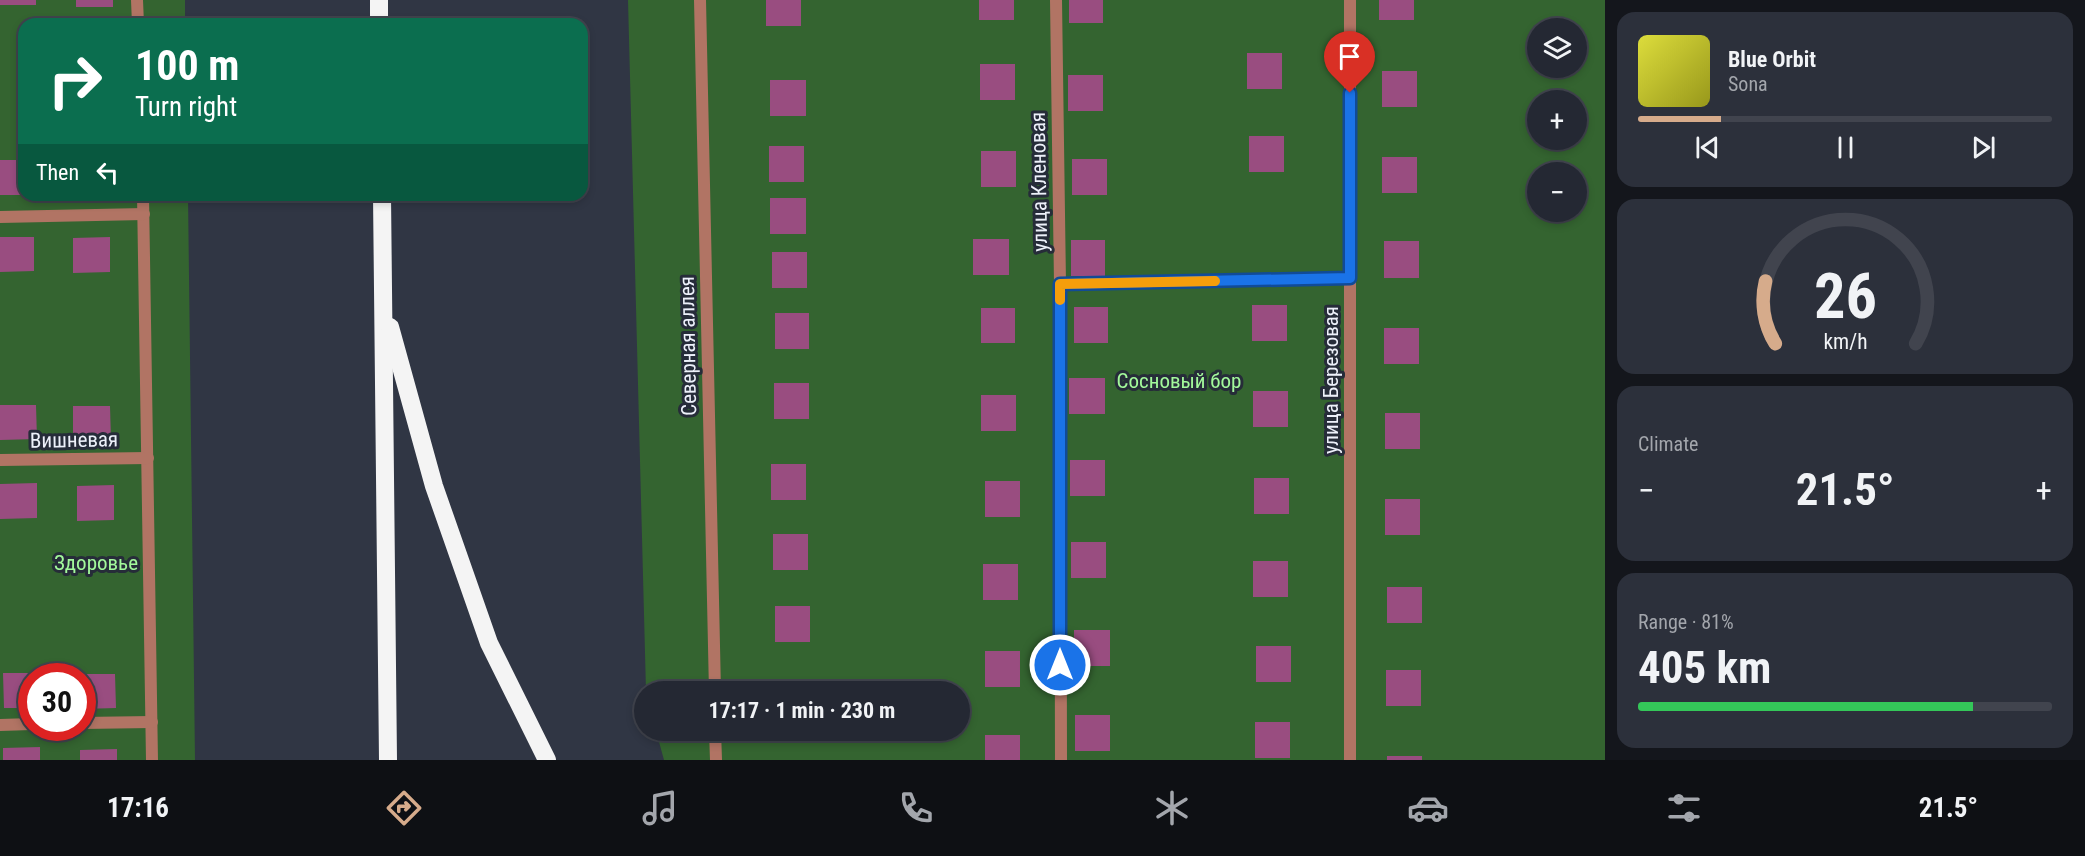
<!DOCTYPE html>
<html lang="en">
<head>
<meta charset="utf-8">
<style>
  body { margin:0; font-family:"Roboto Condensed",sans-serif; background:#2c303b; color:#f1f3f6; height:100vh; display:flex; flex-direction:column; font-size:22px; white-space:nowrap }
  * { box-sizing:border-box; margin:0 }
  p { font-size:20px; color:#a3a6ac }
  .icon { flex:none; width:33px; height:33px; fill:none; stroke:currentColor; stroke-width:2; stroke-linecap:round; stroke-linejoin:round }
  .map { position:relative; flex:1; overflow:hidden }
  .drawer { display:flex; flex-direction:column; gap:12px; padding:12px; background:#14161c; width:480px }
  .drawer>* { flex:none }
  .hud { position:absolute; left:18px; top:18px; width:570px; height:183px; border-radius:18px; box-shadow:0 3px 9px #0003,0 0 0 2px #41444e; background:#0b6e4f; color:#fff; overflow:hidden }
  .buttons { position:absolute; left:1527px; top:18px; display:grid; gap:12px }
  .buttons a { display:grid; place-items:center; width:60px; height:60px; border-radius:50%; background:#242833; box-shadow:0 3px 9px #0003,0 0 0 2px #41444e; font-size:30px }
  .speed { position:absolute; left:18px; top:663px; display:flex; gap:12px; font-size:30px; font-weight:700; text-align:center }
  .speed>* { display:grid; place-content:center; width:78px; height:78px; border-radius:50%; background:#242833; box-shadow:0 3px 9px #0003,0 0 0 2px #41444e; line-height:1 }
  .speed .limit { border:9px solid #d22; background:#fff; color:#111 }
  .pin { position:absolute; display:grid; place-items:center; width:51px; height:51px; color:#fff; margin:-62px -26px; border-radius:50% 50% 50% 0; rotate:-45deg; box-shadow:0 0 6px #0007 }
  .pin .icon { rotate:45deg }
  .me { position:absolute; width:66px; margin:-33px; rotate:0deg; stroke-linejoin:round; filter:drop-shadow(0 0 4px #0008) }
  .turn { display:flex; align-items:center; gap:21px; height:126px; padding:0 18px; font-size:27px }
  .turn .icon { width:78px; height:78px; stroke-width:2.5 }
  .turn b { display:block; font-size:42px; line-height:51px }
  .then { display:flex; align-items:center; height:57px; padding:0 18px; background:#0003; gap:12px; font-size:22px }
  .big { font-size:45px; font-weight:700; line-height:1.1 }
  .drawer .widget { flex:1; display:flex; flex-direction:column; justify-content:center; gap:9px; min-width:0; padding:0 21px; border-radius:18px; background:#2c303b }
  .drawer .dial { align-items:center; gap:0 }
  .dial svg { height:156px; overflow:visible; fill:none; stroke:#41444e; stroke-width:7; stroke-linecap:round; text-anchor:middle }
  .dial text { fill:#f1f3f6; stroke:none }
  .song { display:flex; align-items:center; gap:18px }
  .cover { width:72px; height:72px; border-radius:9px; background:linear-gradient(135deg,hsl(60 70% 55%),hsl(60 70% 35%)) }
  .played { height:6px; border-radius:3px; background:linear-gradient(90deg,#d6ab8b 20%,#41444e 20%) }
  .keys { display:flex; justify-content:space-around; direction:ltr }
  .heat { display:flex; justify-content:space-between; align-items:center; font-size:33px; direction:ltr }
  .charge { height:9px; border-radius:4px; background:linear-gradient(90deg,#34c759 81%,#41444e 0) }
  .trip { position:absolute; left:634px; top:681px; width:336px; height:60px; border-radius:30px; background:#242833; box-shadow:0 3px 9px #0003,0 0 0 2px #41444e; font-weight:700; line-height:60px; text-align:center }
  .tab-bar { display:flex; height:96px; justify-content:space-around; align-items:center; background:#0e1014; color:#a3a6ac }
  .tab-bar .icon { width:42px; height:42px }
  .tab-bar .active { color:#d6ab8b }
  .tab-bar b { font-size:27px; color:#f1f3f6 }
  main { display:flex; flex:1; min-height:0 }
  .map>svg:first-child { display:block }
  .green { fill:#346430; fill-rule:evenodd }
  .building { fill:#994d80 }
  .lines { fill:none; stroke-linecap:round; stroke-linejoin:round }
  .lane { stroke:#b17464; stroke-width:12 }
  .street { stroke:#b17464; stroke-width:12 }
  .highway { stroke:#f4f4f4; stroke-width:18 }
  .route-casing { stroke:#114b97; stroke-width:15 }
  .route { stroke:#1a73e8; stroke-width:10 }
  .slow { stroke:#f59e0b; stroke-width:10 }
  .labels { text-anchor:middle; dominant-baseline:central; stroke-width:6; stroke-linejoin:round; paint-order:stroke }
  .street-label { font-size:21px; fill:#edf1fa; stroke:#262c39 }
  .park-label { font-size:21px; fill:#a3f99b; stroke:#262c39 }
</style>
</head>
<body>
<main>
<div class="map">
<svg width="1605" height="760" viewBox="0 0 1605 760">
  <rect width="100%" height="100%" fill="#303644"/>
  <g class="green">
    <path d="M0,0H185V24H24V195H188L195,760H0ZM32,676H82V728H32Z"/>
    <path d="M628,0H1605V760H664L656,731L960,730V692L646,691ZM1538,28H1576V68H1538ZM1538,100H1576V140H1538ZM1538,172H1576V212H1538Z"/>
  </g>
  <g class="building">
    <rect x="0" y="0" width="36" height="5"/>
    <rect x="76" y="0" width="37" height="7"/>
    <rect x="766" y="0" width="35" height="26"/>
    <rect x="979" y="0" width="35" height="20"/>
    <rect x="1069" y="0" width="34" height="23"/>
    <rect x="1379" y="0" width="35" height="20"/>
    <rect x="1247" y="53" width="35" height="36"/>
    <rect x="980" y="64" width="35" height="36"/>
    <rect x="1382" y="71" width="35" height="36"/>
    <rect x="1068" y="75" width="35" height="36"/>
    <rect x="770" y="80" width="36" height="36"/>
    <rect x="1249" y="136" width="35" height="36"/>
    <rect x="769" y="146" width="35" height="36"/>
    <rect x="981" y="151" width="35" height="36"/>
    <rect x="1382" y="157" width="35" height="36"/>
    <rect x="1072" y="159" width="35" height="36"/>
    <rect x="0" y="160" width="24" height="35"/>
    <rect x="770" y="198" width="36" height="36"/>
    <path d="M0,237H34V271L0,272Z"/>
    <path d="M110,237V272L73,273V238Z"/>
    <rect x="973" y="239" width="36" height="36"/>
    <rect x="1071" y="240" width="34" height="36"/>
    <rect x="1384" y="241" width="35" height="37"/>
    <rect x="772" y="252" width="35" height="36"/>
    <rect x="1252" y="305" width="35" height="36"/>
    <rect x="1074" y="307" width="34" height="36"/>
    <rect x="981" y="308" width="34" height="35"/>
    <rect x="775" y="313" width="34" height="36"/>
    <rect x="1384" y="328" width="35" height="36"/>
    <rect x="1069" y="378" width="36" height="36"/>
    <rect x="774" y="383" width="35" height="36"/>
    <rect x="1253" y="391" width="35" height="36"/>
    <rect x="981" y="395" width="35" height="36"/>
    <path d="M0,405H36L37,439L0,440Z"/>
    <path d="M73,406H110L111,441H73Z"/>
    <rect x="1385" y="413" width="35" height="36"/>
    <rect x="1070" y="460" width="35" height="36"/>
    <rect x="771" y="464" width="35" height="36"/>
    <rect x="1254" y="478" width="35" height="36"/>
    <rect x="985" y="481" width="35" height="36"/>
    <path d="M37,483V518L0,519V484Z"/>
    <path d="M114,485V520L77,521V486Z"/>
    <rect x="1385" y="499" width="35" height="36"/>
    <rect x="773" y="534" width="35" height="36"/>
    <rect x="1071" y="542" width="35" height="36"/>
    <rect x="1253" y="561" width="35" height="36"/>
    <rect x="983" y="564" width="35" height="36"/>
    <rect x="1387" y="587" width="35" height="36"/>
    <rect x="775" y="606" width="35" height="36"/>
    <rect x="1074" y="630" width="36" height="36"/>
    <rect x="1256" y="646" width="35" height="36"/>
    <rect x="985" y="651" width="35" height="36"/>
    <rect x="1386" y="670" width="35" height="36"/>
    <path d="M3,673H41V676H32V708H4Z"/>
    <path d="M77,674H115L116,708L82,709V676H77Z"/>
    <rect x="776" y="683" width="35" height="9"/>
    <rect x="1075" y="715" width="35" height="36"/>
    <rect x="1255" y="722" width="35" height="36"/>
    <rect x="985" y="735" width="35" height="25"/>
    <path d="M40,747V760H3V748Z"/>
    <path d="M117,749V760H80V750Z"/>
    <rect x="1387" y="756" width="35" height="4"/>
  </g>
  <g class="lines">
    <g class="lane">
      <path d="M137,0L138,24"/>
      <path d="M143,195L152,760"/>
      <path d="M1060,284L1350,278"/>
    </g>
    <g class="street">
      <path d="M700,0L715,692"/>
      <path d="M1056,0L1060,284L1061,760"/>
      <path d="M1350,0V760"/>
      <path d="M0,217L144,214"/>
      <path d="M0,460L148,458"/>
      <path d="M82,723L152,722"/>
      <path d="M0,725L32,724"/>
      <path d="M715,730L716,760"/>
    </g>
    <g class="highway">
      <path d="M379,0V24"/>
      <path d="M382,195L388,760"/>
      <path d="M390,327L434,486L489,643L547,760"/>
    </g>
  </g>
  <g class="lines">
    <g class="route-casing">
      <path id="route" d="M1060,665V284L1350,278V93"/>
    </g>
    <use href="#route" class="route"/>
    <path class="slow" d="M1060,300V284L1215,281"/>
  </g>
  <g class="labels">
    <g class="street-label">
      <text transform="translate(1039 182) rotate(-91)">улица Кленовая</text>
      <text transform="translate(688 346) rotate(-91)">Северная аллея</text>
      <text transform="translate(1331 380) rotate(-90)">улица Березовая</text>
      <text transform="translate(74 440) rotate(-1)">Вишневая</text>
    </g>
    <g class="park-label">
      <text x="1179" y="381">Сосновый бор</text>
      <text x="96" y="563">Здоровье</text>
    </g>
  </g>
</svg>
<div class="buttons">
<a><svg class="icon" aria-label="layers" viewBox="0 0 24 24"><path d="M12 4l9 5-9 5-9-5zM3 14l9 5 9-5"/></svg></a>
<a>+</a>
<a>−</a>
</div>
<div class="speed"><div class="limit">30</div></div>
<div class="pin" style="left:1350px;top:93px;background:#d93025"><svg class="icon" aria-label="arrive" viewBox="0 0 24 24"><path d="M6 21V4h12l-3 4 3 4H6"/></svg></div>
<svg class="me" style="left:1060px;top:665px" viewBox="-20 -20 40 40"><circle r="17" fill="#1a73e8" stroke="#fff" stroke-width="3"/><path d="M0-11L8 9 0 5-8 9z" fill="#fff"/></svg>
<div class="trip">17:17 · 1 min · 230 m</div>
<div class="hud">
<div class="turn"><svg class="icon" aria-label="right" viewBox="0 0 24 24"><path d="M7 20v-9h11M14 6l5 5-5 5"/></svg><div><b>100 m</b>Turn right</div></div>
<div class="then">Then<svg class="icon" aria-label="left" viewBox="0 0 24 24"><path d="M17 20v-9H6M10 6l-5 5 5 5"/></svg></div>
</div>
</div>
<section class="drawer">
<div class="widget">
<div class="song"><i class="cover"></i><div><b>Blue Orbit</b><p>Sona</p></div></div>
<div class="played"></div>
<div class="keys"><svg class="icon" aria-label="previous" viewBox="0 0 24 24"><path d="M18 5L8 12l10 7zM5 5v14"/></svg><svg class="icon" aria-label="pause" viewBox="0 0 24 24"><path d="M8 5v14M16 5v14"/></svg><svg class="icon" aria-label="next" viewBox="0 0 24 24"><path d="M6 5l10 7-10 7zM19 5v14"/></svg></div>
</div>
<div class="widget dial"><svg viewBox="0 0 100 80">
<path d="M14 69A42 42 0 1 1 86 69"/>
<path d="M14 69A42 42 0 0 1 9 37" stroke="#d6ab8b"/>
<text x="50" y="56" font-size="32" font-weight="700">26</text>
<text x="50" y="72" font-size="11">km/h</text>
</svg></div>
<div class="widget"><p>Climate</p>
<div class="heat"><a>−</a><b class="big">21.5°</b><a>+</a></div>
</div>
<div class="widget"><p>Range · 81%</p><b class="big">405 km</b><div class="charge"></div></div>
</section>
</main>
<nav class="tab-bar">
<b>17:16</b>
<svg class="icon active" aria-label="directions" viewBox="0 0 24 24"><path d="M12 3l9 9-9 9-9-9zM9 14v-3h6M13 9l2 2-2 2"/></svg>
<svg class="icon" aria-label="music" viewBox="0 0 24 24"><path d="M9 18V5l10-2v13"/><circle cx="6" cy="18" r="3"/><circle cx="16" cy="16" r="3"/></svg>
<svg class="icon" aria-label="phone" viewBox="0 0 24 24"><path d="M5 4h4l2 5-3 2q2 4 5 5l2-3 5 2v4C11 20 4 13 5 4z"/></svg>
<svg class="icon" aria-label="climate" viewBox="0 0 24 24"><path d="M12 3v18M4 7l16 10M4 17L20 7"/></svg>
<svg class="icon" aria-label="car" viewBox="0 0 24 24"><path d="M5 17H2v-5l4-1 3-4h7l3 4 3 1v5h-3M9 17h6M6 11h13"/><circle cx="7" cy="17" r="2"/><circle cx="17" cy="17" r="2"/></svg>
<svg class="icon" aria-label="filters" viewBox="0 0 24 24"><path d="M4 7h16M4 17h16"/><circle cx="9" cy="7" r="2"/><circle cx="15" cy="17" r="2"/></svg>
<b>21.5°</b>
</nav>
</body>
</html>
